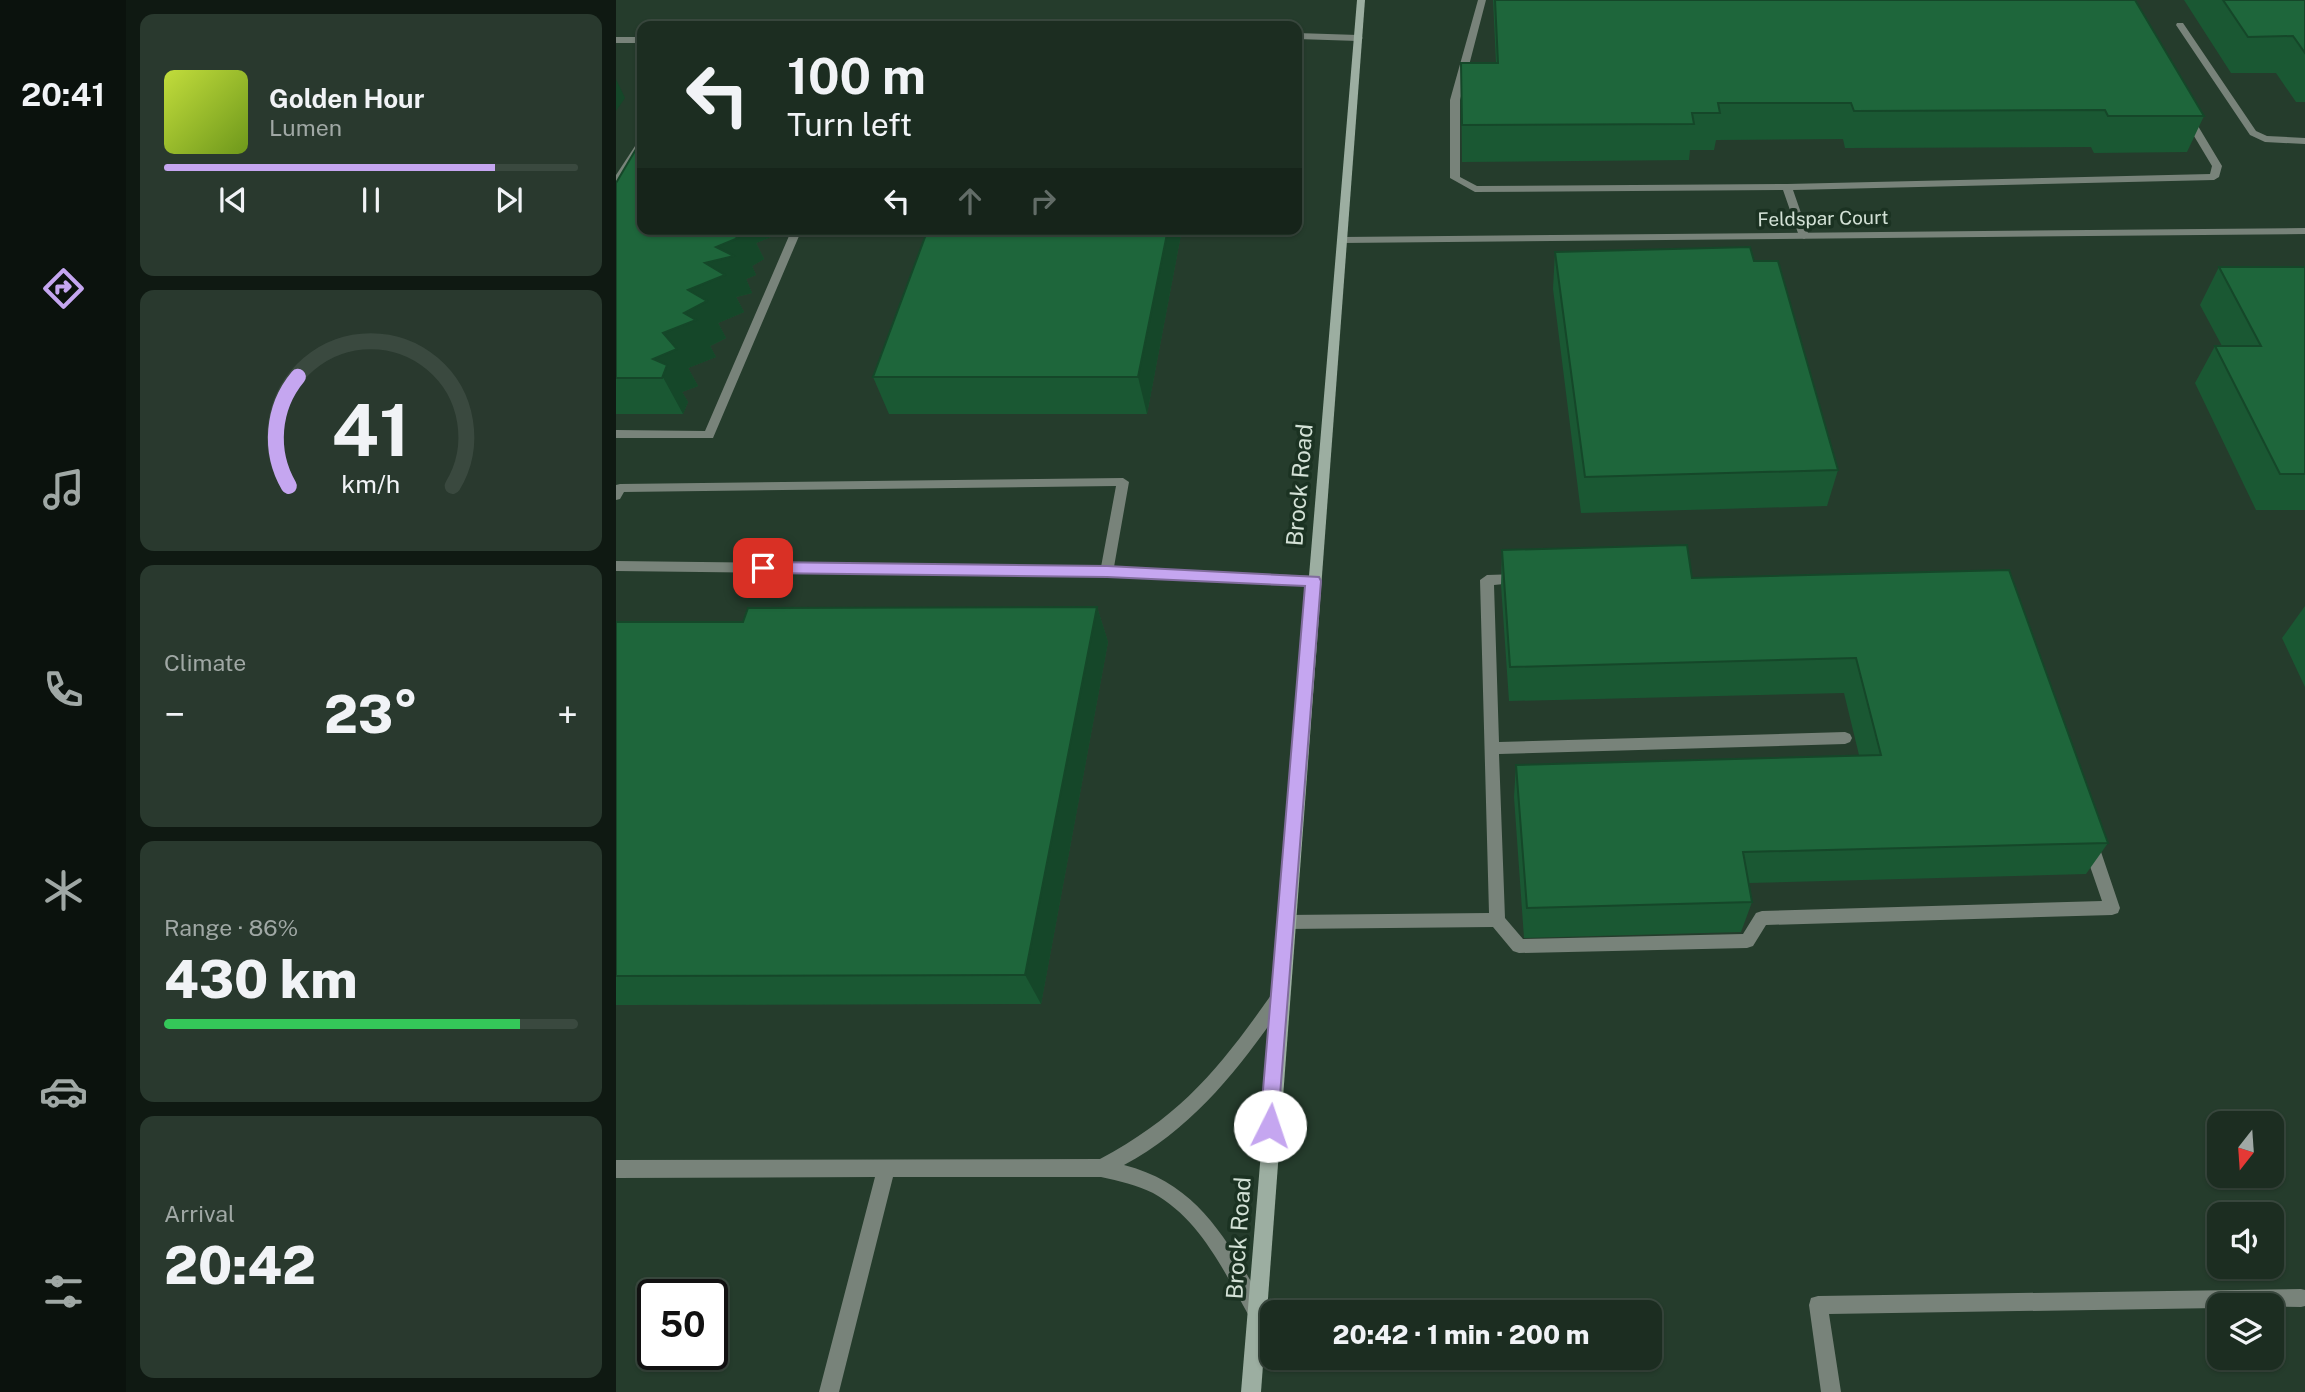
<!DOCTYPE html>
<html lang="en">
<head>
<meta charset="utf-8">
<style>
  body { margin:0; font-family:"Public Sans",sans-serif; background:#29392e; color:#f1f3f6; height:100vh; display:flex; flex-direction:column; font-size:26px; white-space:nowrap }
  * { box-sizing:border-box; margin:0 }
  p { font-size:23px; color:#a0a8a5 }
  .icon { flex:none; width:38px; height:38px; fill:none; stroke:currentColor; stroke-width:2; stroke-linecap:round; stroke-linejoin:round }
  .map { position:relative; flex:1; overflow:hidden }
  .details { display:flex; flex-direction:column; gap:14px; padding:14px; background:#0f1912; width:490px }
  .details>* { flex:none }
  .hud { position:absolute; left:21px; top:21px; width:665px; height:214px; border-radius:14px; box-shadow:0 2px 5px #0004,0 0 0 2px #3a493f; background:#1c2d21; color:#f1f3f6; overflow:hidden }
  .needle { width:46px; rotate:197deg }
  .tools { position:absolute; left:1591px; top:1111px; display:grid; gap:14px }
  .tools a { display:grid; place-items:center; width:77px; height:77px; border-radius:14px; background:#1c2d21; box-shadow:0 2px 5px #0004,0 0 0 2px #3a493f; font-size:35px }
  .speed { position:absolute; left:21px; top:1279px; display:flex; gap:14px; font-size:35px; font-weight:700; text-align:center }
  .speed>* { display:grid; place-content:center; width:91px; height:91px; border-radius:50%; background:#1c2d21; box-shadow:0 2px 5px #0004,0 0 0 2px #3a493f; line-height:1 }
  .speed .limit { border:4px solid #111; border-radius:10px; background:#fff; color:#111 }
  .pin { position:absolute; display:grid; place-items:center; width:60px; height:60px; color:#fff; margin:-30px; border-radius:14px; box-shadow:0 4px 10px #0006 }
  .me { position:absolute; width:77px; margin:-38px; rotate:4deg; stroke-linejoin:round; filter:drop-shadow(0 0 5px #0008) }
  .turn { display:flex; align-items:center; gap:24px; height:147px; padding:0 35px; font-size:32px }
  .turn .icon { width:91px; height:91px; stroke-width:2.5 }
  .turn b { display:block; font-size:49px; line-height:60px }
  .lanes { display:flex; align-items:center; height:66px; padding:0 35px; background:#0003; justify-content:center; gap:35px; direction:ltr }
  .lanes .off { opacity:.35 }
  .big { font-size:52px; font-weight:800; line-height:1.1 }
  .details .widget { flex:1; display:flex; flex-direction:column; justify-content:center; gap:10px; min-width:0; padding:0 24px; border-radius:14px; background:#29392e }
  .details .dial { align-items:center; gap:0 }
  .dial svg { height:182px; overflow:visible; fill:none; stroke:#3a493f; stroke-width:7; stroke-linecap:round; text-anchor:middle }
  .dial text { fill:#f1f3f6; stroke:none }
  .song { display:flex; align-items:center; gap:21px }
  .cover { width:84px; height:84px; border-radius:10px; background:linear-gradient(135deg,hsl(70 70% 55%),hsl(80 70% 35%)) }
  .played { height:7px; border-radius:4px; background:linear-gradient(90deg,#c5a6f0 80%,#3a493f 80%) }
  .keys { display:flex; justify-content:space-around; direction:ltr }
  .heat { display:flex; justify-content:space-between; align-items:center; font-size:38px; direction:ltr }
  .charge { height:10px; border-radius:5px; background:linear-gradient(90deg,#34c759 86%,#3a493f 0) }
  .trip { position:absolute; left:644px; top:1300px; width:402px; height:70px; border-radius:14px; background:#1c2d21; box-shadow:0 2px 5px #0004,0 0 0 2px #3a493f; font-weight:800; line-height:70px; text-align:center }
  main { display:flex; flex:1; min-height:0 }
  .tabs { display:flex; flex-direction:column; width:126px; justify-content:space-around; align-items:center; background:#0b120d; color:#a0a8a5 }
  .tabs .icon { width:49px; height:49px }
  .tabs .on { color:#c5a6f0 }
  .tabs b { font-size:32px; color:#f1f3f6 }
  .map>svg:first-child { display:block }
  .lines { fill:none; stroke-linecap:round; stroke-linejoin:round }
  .lane { fill:#78837a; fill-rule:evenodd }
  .street { fill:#78837a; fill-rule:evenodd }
  .secondary { fill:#9caea1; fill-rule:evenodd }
  .wall { fill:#1a5833 }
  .shaded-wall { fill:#154729 }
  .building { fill:#1e663b; stroke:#154729; stroke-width:2 }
  .route { fill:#c5a6f0; stroke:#806c9c; stroke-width:2 }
  .labels { text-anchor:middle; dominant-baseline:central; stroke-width:7; stroke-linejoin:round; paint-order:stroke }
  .far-street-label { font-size:19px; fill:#d3e1d6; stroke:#1b3222 }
  .street-label { font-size:23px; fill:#d3e1d6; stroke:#1b3222 }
</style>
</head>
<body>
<main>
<nav class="tabs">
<b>20:41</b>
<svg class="icon on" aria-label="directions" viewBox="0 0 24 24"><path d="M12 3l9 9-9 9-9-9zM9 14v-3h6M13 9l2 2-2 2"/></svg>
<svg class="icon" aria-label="music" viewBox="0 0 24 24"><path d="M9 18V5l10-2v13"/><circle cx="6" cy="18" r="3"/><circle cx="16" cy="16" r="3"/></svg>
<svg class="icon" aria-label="phone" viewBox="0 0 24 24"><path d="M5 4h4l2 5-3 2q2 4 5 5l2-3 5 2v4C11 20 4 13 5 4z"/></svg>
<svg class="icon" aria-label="climate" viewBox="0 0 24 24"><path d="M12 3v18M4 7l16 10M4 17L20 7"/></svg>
<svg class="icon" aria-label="car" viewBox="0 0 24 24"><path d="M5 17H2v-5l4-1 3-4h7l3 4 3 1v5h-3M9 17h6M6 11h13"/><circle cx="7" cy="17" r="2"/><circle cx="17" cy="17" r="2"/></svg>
<svg class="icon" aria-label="filters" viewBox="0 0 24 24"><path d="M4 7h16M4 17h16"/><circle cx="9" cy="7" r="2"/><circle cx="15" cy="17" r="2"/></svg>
</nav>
<section class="details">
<div class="widget">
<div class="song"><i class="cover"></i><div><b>Golden Hour</b><p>Lumen</p></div></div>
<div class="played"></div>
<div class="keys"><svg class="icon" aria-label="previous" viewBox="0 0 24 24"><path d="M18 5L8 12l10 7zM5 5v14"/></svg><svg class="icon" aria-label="pause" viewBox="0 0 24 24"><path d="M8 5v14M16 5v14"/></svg><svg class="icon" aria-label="next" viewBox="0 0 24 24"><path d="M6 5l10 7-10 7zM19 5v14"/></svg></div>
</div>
<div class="widget dial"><svg viewBox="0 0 100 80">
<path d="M14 69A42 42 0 1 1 86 69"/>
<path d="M14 69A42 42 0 0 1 18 21" stroke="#c5a6f0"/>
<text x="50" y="56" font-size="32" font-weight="700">41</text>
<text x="50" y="72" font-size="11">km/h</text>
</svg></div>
<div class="widget"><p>Climate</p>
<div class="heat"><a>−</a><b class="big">23°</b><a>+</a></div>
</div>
<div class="widget"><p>Range · 86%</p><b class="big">430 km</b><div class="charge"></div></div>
<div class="widget"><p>Arrival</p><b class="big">20:42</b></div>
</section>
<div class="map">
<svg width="1689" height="1392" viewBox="0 0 1689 1392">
  <rect width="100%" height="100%" fill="#253c2c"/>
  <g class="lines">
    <g class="lane">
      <path d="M862,0H870L844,100V177L861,186L1171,184L1594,174L1596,166L1566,116L1571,113L1576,116L1606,166L1603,177L1598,180L1177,190L1193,236L1188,239L1183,236L1167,190L859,192L834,178V100Z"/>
      <path d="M1561,23H1567L1640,131L1651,136L1689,138V144L1649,142L1634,135L1560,25Z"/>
      <path d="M26,139V149L4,185L0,186V175L23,140Z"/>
      <path d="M176,229H186L97,438H0V430L89,431Z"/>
      <path d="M507,478L513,482L498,567L697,576L704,581L697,586L491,577L0,571V561L485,567L500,486L8,492L4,499L0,500V485L4,484Z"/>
      <path d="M902,574L907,576L909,579L907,582L878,585L883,742L1229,732L1234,734L1236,738L1234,742L1229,744L883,754L889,918L907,939L1127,934L1140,913L1146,911L1486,901L1466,843L1469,838L1474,836L1479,838L1482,843L1504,908L1502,913L1496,915L1150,925L1137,946L1131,948L903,953L897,951L877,927L670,929L664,927L662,922L664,917L670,915L873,913L864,580L871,575Z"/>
      <path d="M664,988L670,991L672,996L670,1001C625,1066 579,1127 508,1165C583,1184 611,1241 647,1302L649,1309L647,1316L640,1318L633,1316C608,1271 584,1219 537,1193C521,1185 503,1181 485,1177H277L223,1392H203L259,1177L0,1178V1160L484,1159C567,1115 605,1066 658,991Z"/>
      <path d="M1685,1289L1689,1290V1306L1685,1307L1603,1306V1308L1213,1314L1225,1392H1205L1193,1305L1195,1298L1202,1296Z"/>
    </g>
    <g class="street">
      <path d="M681,33L742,35L747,38L742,41L681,39Z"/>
      <rect x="0" y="37" width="26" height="6"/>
      <path d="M1689,228V234L726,243L721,240L726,237Z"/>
    </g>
    <path class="secondary" d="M741,0H749L645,1392H625Z"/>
  </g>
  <g class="wall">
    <path d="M877,0H1519L1588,116L1571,152L1478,153L1475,147L1229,148L1227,139L1100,140L1098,150H1074L1073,160L846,162L845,63H880Z"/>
    <path d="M1568,0H1689V102H1680L1660,73H1615Z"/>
    <path d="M0,183L26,229H151L155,237L140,243L148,259L136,266L140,275L130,279L136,293L120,297L128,312L102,323L110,338L94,346L100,357L72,368L82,386L66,392L72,402L67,414H0Z"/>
    <path d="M312,229H566L531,414H273L257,377Z"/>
    <path d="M939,252L1138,261L1222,470L1211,506L965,513L937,289Z"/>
    <path d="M1603,267H1689V510H1640L1579,383L1599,346H1606L1584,305Z"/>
    <path d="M886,550L1076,578L1393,570L1492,843L1470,874L1132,883L1136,902L1125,932L908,938L898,797L900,765L1243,755L1228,693L893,701L885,585Z"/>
    <path d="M1689,606V687L1666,638Z"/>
    <path d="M481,607L492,642L425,1004L0,1005V622H127Z"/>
  </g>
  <g class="shaded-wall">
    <path d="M0,79L9,98L0,111Z"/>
    <path d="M117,229H151L155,237L140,243L148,259L136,266L140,275L130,279L136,293L120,297L128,312L102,323L110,338L94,346L100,357L72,368L82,386L66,392L72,402L67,414L37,359L47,333L68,313L72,290L100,247L112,232Z"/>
    <path d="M552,229H566L531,414L522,377Z"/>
    <path d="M481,607L492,642L425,1004L409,975Z"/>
  </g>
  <g class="building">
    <path d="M879,0H1519L1588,116H1492L1489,110L1238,111L1235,103H1102L1104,113H1076L1078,124L846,125L845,63H882Z"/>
    <path d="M1607,0H1689V53L1677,36L1632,37Z"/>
    <path d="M26,139V229H117L112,232L122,238L100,247L118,256L89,263L109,275L72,290L91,301L68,313L80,320L47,333L61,349L37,359L51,365L46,378H0V183Z"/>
    <path d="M312,229H552L522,377H257Z"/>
    <path d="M1134,247L1138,261H1162L1222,470L969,477L939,252Z"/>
    <path d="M1603,267H1689V474H1664L1599,346H1645Z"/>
    <path d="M1071,545L1076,578L1393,570L1492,843L1127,852L1136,902L911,908L900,765L1265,755L1240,658L894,667L886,550Z"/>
    <path d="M481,607L409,975L0,976V622H127L132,608Z"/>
  </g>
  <path class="route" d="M147,562L491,566L703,577L705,581L661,1133L654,1136L647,1133L644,1126L689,586L491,577L147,573L139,568Z"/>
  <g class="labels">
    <g class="far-street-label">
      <text transform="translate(1207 218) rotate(-1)">Feldspar Court</text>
    </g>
    <g class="street-label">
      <text transform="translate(683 485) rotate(-85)">Brock Road</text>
      <text transform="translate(622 1238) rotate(-86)">Brock Road</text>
    </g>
  </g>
</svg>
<div class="tools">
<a><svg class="needle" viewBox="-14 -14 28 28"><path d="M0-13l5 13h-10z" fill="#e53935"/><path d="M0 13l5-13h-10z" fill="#a0a8a5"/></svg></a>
<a><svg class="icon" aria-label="sound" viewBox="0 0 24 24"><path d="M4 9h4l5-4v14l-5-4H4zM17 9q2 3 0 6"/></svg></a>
<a><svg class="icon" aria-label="layers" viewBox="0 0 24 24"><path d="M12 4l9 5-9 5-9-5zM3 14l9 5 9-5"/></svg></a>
</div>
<div class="speed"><div class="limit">50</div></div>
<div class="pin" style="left:147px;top:568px;background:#d93025"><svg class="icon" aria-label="arrive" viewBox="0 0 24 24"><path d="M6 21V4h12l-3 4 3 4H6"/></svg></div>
<svg class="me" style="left:654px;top:1126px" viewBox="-20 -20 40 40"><circle r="19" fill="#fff"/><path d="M0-13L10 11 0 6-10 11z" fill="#c5a6f0"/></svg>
<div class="trip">20:42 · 1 min · 200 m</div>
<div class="hud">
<div class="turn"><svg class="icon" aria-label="left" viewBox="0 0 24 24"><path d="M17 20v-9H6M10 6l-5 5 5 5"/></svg><div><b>100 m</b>Turn left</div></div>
<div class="lanes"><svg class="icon" aria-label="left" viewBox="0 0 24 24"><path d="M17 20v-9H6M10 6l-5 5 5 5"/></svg><svg class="icon off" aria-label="ahead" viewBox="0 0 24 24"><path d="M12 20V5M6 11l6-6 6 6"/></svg><svg class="icon off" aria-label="right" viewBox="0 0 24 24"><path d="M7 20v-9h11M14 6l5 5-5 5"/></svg></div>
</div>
</div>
</main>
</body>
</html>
